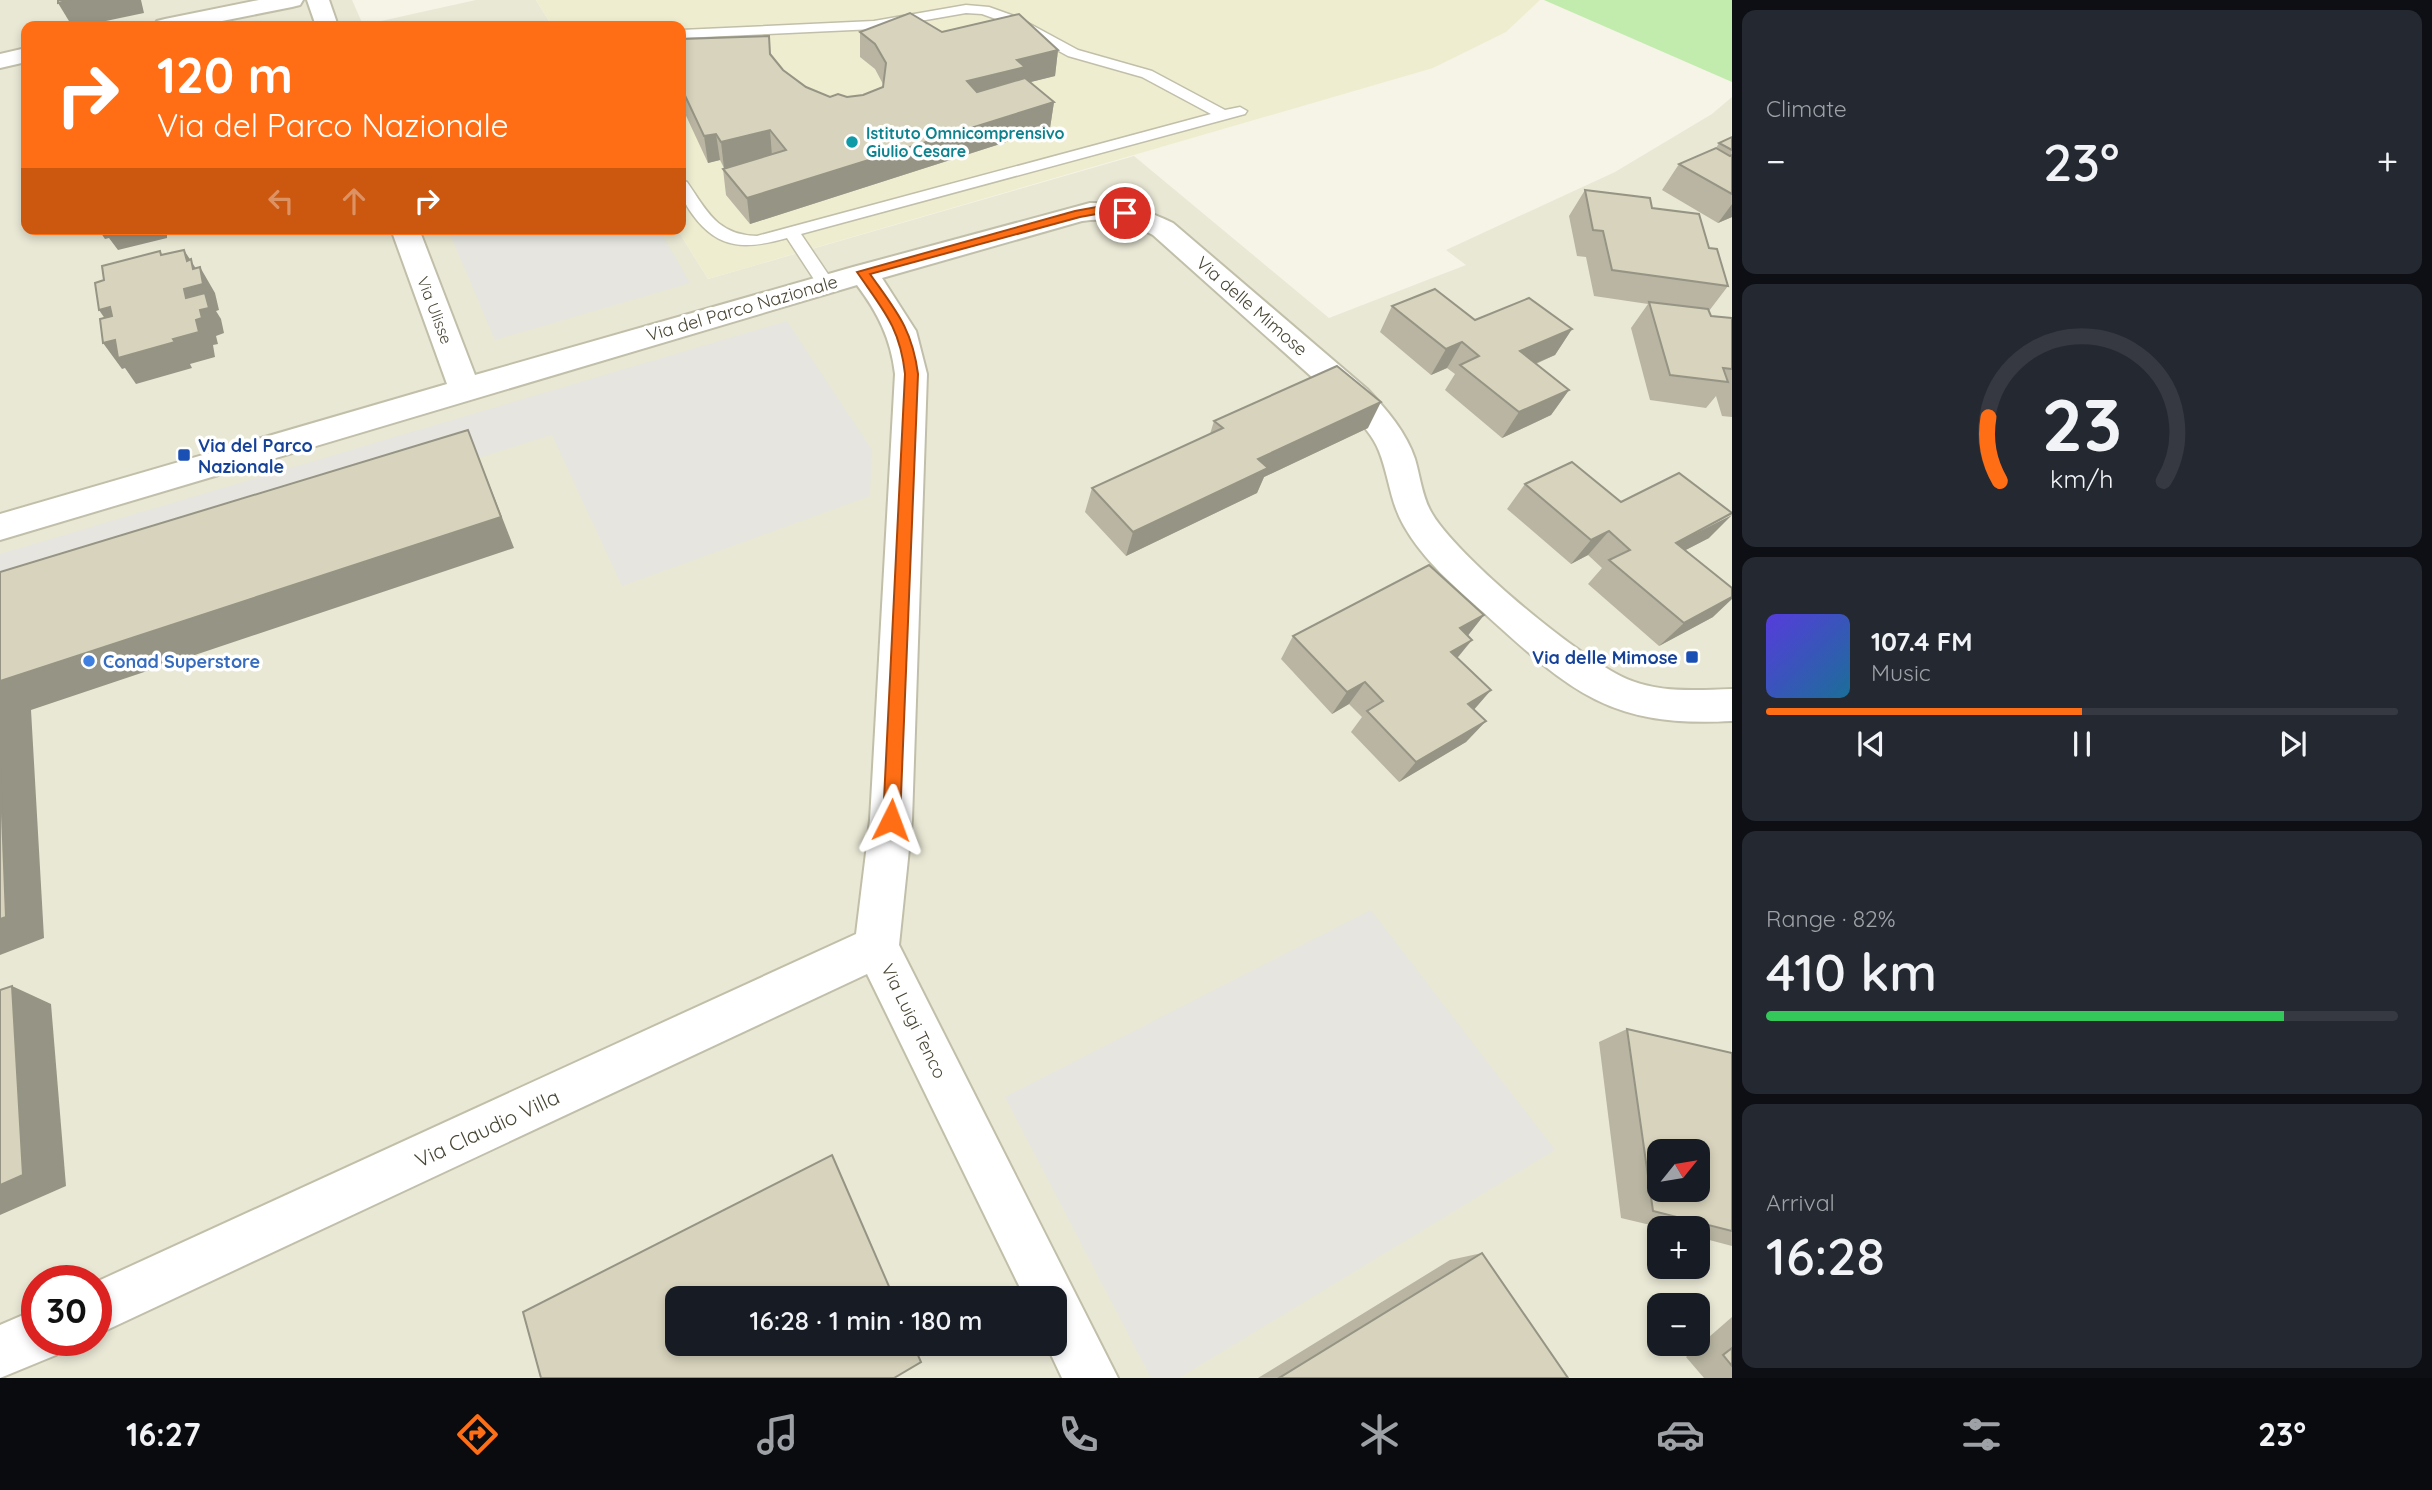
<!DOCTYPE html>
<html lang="en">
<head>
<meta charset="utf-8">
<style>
  body { margin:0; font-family:Quicksand,sans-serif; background:#242831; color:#f1f3f6; height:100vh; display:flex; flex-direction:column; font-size:26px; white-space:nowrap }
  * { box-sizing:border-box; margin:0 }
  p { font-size:23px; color:#9ea1a6 }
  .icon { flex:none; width:38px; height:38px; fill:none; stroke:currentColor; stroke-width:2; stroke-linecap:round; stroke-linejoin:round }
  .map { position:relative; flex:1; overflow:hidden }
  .sheet { display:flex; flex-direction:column; gap:10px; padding:10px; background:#0d0f14; width:700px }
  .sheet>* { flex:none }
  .guide { position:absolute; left:21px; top:21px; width:665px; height:214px; border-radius:14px; box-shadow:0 4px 10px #0003; background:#ff6e14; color:#fff; overflow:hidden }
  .needle { width:46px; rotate:60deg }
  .tools { position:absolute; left:1647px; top:1139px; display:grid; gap:14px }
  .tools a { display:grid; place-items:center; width:63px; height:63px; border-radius:14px; background:#171b24; box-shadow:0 4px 10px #0003; font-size:35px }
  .speed { position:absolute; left:21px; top:1265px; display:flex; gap:14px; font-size:35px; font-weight:700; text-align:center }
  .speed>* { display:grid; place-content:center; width:91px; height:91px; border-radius:50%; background:#171b24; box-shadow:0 4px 10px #0003; line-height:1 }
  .speed .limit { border:10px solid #d22; background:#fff; color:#111 }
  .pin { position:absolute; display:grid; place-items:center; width:60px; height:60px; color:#fff; margin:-30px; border:4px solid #fff; border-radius:50%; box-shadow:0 2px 7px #0007 }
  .me { position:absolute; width:77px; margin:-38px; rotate:3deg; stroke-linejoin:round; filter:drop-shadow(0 0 5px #0008) }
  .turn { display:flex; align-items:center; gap:24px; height:147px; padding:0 21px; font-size:32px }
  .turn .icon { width:91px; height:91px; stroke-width:2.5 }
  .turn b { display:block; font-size:49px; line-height:60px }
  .lanes { display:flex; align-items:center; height:66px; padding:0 21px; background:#0003; justify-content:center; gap:35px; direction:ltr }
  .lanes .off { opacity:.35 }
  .big { font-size:52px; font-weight:600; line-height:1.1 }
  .sheet .widget { flex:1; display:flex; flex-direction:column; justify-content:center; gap:10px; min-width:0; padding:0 24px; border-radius:14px; background:#242831 }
  .sheet .dial { align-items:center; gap:0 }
  .dial svg { height:182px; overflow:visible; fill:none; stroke:#363941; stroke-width:7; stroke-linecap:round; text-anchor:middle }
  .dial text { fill:#f1f3f6; stroke:none }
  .song { display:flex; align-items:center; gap:21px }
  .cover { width:84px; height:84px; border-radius:10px; background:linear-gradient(135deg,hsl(250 70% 55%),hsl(200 70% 35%)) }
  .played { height:7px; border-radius:4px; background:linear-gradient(90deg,#ff6e14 50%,#363941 50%) }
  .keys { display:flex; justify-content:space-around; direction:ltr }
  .heat { display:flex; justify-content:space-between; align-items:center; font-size:38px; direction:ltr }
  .charge { height:10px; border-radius:5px; background:linear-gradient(90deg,#34c759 82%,#363941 0) }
  .trip { position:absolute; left:665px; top:1286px; width:402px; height:70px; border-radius:14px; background:#171b24; box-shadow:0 4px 10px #0003; font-weight:600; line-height:70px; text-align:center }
  .dock { display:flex; height:112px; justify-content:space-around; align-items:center; background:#090b0e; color:#9ea1a6 }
  .dock .icon { width:49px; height:49px }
  .dock .selected { color:#ff6e14 }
  .dock b { font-size:32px; color:#f1f3f6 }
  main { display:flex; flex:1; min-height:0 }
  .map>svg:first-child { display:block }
  .residential { fill:#e9e8d5; fill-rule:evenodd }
  .education { fill:#efedd0 }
  .green { fill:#c1ecad }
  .parking { fill:#e6e5df }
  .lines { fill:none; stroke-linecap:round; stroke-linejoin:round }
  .lane-casing { stroke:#c1bfa9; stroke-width:3 }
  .street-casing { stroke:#c1bfa9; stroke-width:4 }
  .lane { fill:#fff; fill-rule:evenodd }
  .street { fill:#fff; fill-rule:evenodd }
  .wall { fill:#b9b5a2 }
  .shaded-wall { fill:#969484 }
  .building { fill:#d7d3bc; stroke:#969484; stroke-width:2; fill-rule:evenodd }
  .route { fill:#ff6e14; stroke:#a6480d; stroke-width:2 }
  .culture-dot { fill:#0f9aa8; stroke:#fff; stroke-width:2.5 }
  .transit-dot { fill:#1a4fb4; stroke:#fff; stroke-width:2.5 }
  .shop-dot { fill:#3f7fe0; stroke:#fff; stroke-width:2.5 }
  .labels { text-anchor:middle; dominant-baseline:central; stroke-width:7; stroke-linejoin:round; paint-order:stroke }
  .far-culture-label { font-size:16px; font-weight:bold; fill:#0d838f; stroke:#fff; text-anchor:start }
  .far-street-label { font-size:16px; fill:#494635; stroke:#fff }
  .street-label { font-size:18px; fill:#494635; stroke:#fff }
  .transit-label { font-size:18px; font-weight:bold; fill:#164399; stroke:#fff; text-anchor:start }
  .shop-label { font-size:18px; font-weight:bold; fill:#366cbe; stroke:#fff; text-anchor:start }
  .near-street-label { font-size:21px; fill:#494635; stroke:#fff }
</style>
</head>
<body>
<main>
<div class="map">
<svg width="1732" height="1378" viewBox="0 0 1732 1378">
  <rect width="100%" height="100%" fill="#f5f4e7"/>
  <path class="residential" d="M0,0H352L363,25L476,0H536L552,26H26V229H677L708,279L1134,156L1329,318L1466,265L1446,250L1615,172L1712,114L1732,97V1378H0ZM1659,1152H1698V1190H1659ZM1659,1228H1698V1267H1659ZM37,1281H96V1340H37ZM677,1298H1055V1344H677ZM1659,1306H1698V1344H1659Z"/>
  <path class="education" d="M536,0H1540L1506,32L1433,68L708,279L677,229H681V26H552Z"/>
  <path class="green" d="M1544,0H1732V82Z"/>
  <g class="parking">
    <path d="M448,229H659L690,283L495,340Z"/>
    <path d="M787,321L872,450L870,496L622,586L552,435L0,605V554Z"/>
    <path d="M1371,910L1555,1150L1179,1378H1151L1005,1097Z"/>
  </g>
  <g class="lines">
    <g class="lane-casing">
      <path id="lane" d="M966,5L989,7L1017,17L1078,50L1152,71L1225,110L1240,107L1247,111L1245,114L801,234L834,283L825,288L819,287L787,238C748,249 719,251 693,215C684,203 681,196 681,180L687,182C707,211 717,235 757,236L1211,114L1142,77L1068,56L1007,23L982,14L966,13L874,29L681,38V30L874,21Z"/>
    </g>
    <g class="street-casing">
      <g id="street">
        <path d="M259,0H303L300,5L292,7L197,26H153L157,21L165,19Z"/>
        <path d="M307,0H329L338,26H316Z"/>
        <path d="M26,48V62L0,68V54Z"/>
        <path d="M1090,203C1120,202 1147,210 1173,223L1367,389C1387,410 1406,432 1415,459C1420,476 1422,495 1430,510C1452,553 1586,665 1632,681C1664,693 1699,690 1732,689V721C1609,728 1570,691 1483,612C1454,586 1424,561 1404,526C1390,502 1389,476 1379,451C1373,436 1362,424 1351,412L1153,235C1129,222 1108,217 1082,221L882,278L916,331L927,374L912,820L899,945L1118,1378H1062L1046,1344H1055V1298H1025L867,974L96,1335V1282L856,934L870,820L895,374C891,339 878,313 857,285L0,540V514L447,384L391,229H419L475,375L853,267Z"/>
        <path d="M37,1309V1340H62L56,1355L0,1378V1325Z"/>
      </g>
    </g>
    <use href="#lane" class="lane"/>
    <use href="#street" class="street"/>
  </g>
  <g class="wall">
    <path d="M860,32H942L1058,50L1055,76L1030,82L1054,102L1050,128L750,224L726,195L723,169L724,168L720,160L708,163L681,105V39L771,55L783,70L806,87L830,97H847L863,95L883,87V84L875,69L860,57Z"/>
    <path d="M1732,137V217L1718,223L1662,190L1679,164L1716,148L1719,143Z"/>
    <path d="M1585,190L1652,208L1709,248L1728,286L1709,311L1711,316L1732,318V417L1722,416L1716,396L1706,408L1650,400L1631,328L1648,304L1594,296L1586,257L1577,256L1569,216Z"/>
    <path d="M1392,306L1475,320L1572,329L1555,355L1536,364L1569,390L1551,415L1502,438L1445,390L1455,374L1447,368L1431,375L1380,332Z"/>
    <path d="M1214,421L1368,428L1264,477L1257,493L1126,556L1085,512L1092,488L1210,434Z"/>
    <path d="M1525,484L1621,502L1709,538L1685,550L1713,617L1659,646L1588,584L1602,568L1588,555L1571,564L1507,509Z"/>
    <path d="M1484,615L1468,635L1457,658L1491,690L1474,709L1486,721L1466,742L1399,782L1351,732L1362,717L1349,704L1332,714L1281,659L1293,636Z"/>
    <path d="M1627,1029L1732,1053V1246L1698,1237V1228H1663L1621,1218L1599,1042Z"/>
    <path d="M1482,1253L1568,1378H1258L1450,1260Z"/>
    <path d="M1732,1317V1378H1704L1686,1357Z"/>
  </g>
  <g class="shaded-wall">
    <path d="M71,0H141L144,13L82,26H72L58,3Z"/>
    <path d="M1058,50L1055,76L1023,84L965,107L967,81L1017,60Z"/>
    <path d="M1054,102L1050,128L750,224L747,198Z"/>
    <path d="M770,130L772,156L724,168L721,142Z"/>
    <path d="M716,134L720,160L708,163L704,136Z"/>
    <path d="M1732,204V217L1718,223Z"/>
    <path d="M98,229H189L167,235V238L118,250L109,238L105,239Z"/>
    <path d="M184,250L202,278L200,267L215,293L219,310L216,311L221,319L224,333L216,336L218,344L213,345L215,357L190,364L192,368L136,384L125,368L122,369L103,343L115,340L173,339L186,298L184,289L187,261Z"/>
    <path d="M110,307L117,336L99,310Z"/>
    <path d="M1572,329L1555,355L1504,377L1520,351Z"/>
    <path d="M1462,342L1447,368L1431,375L1446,349Z"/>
    <path d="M1569,390L1551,415L1502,438L1519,412Z"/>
    <path d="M1381,402L1368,428L1264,477L1257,493L1126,556L1133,532L1258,459Z"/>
    <path d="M468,430L514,548L31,710L44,938L0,955V681Z"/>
    <path d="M1732,515L1709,538L1653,567L1676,543Z"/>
    <path d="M1609,531L1588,555L1571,564L1591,540Z"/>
    <path d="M1732,597V599L1713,617L1659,646L1684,623Z"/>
    <path d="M1484,615L1466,638L1460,628Z"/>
    <path d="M1472,640L1454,662L1451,652Z"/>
    <path d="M1365,682L1349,704L1332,714L1347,692Z"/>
    <path d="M1491,690L1472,712L1468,704Z"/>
    <path d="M1486,721L1466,742L1399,782L1416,762Z"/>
    <path d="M12,986L51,1004L66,1186L0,1215V1185Z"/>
  </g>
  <g class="building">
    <path d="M58,0H71L58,3Z"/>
    <path d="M910,13L942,32L1019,14L1058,50L1017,60L1025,67L967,81L977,92L1025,78L1054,102L747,198L723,169L786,150L770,130L721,142L716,134L704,136L681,87V39L769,36L770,54L783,70L806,87L830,97L838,94L847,97L863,95L883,87L886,63L875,44L860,32Z"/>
    <path d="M1732,137V150L1719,143Z"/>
    <path d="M1716,148L1730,156L1732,155V194L1679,164Z"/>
    <path d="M1585,190L1650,198L1652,208L1699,214L1709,248L1717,249L1728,286L1612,270L1603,231L1593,230Z"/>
    <path d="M184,250L187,261L191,259L193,269L200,267L203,284L184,289L186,298L205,293L209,308L200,310L202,318L196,320L199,332L173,339L175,342L118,358L115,340L103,343L100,319L112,316L110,307L99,310L95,283L104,280L102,266L160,251L161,255Z"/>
    <path d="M1435,289L1475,320L1529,298L1572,329L1520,351L1569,390L1519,412L1460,365L1479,356L1462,342L1446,349L1392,306Z"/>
    <path d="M1649,302L1708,309L1711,316L1732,318V369L1723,368L1728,382L1670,375Z"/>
    <path d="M1337,366L1381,402L1258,459L1268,468L1133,532L1092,488L1223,428L1214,421Z"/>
    <path d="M468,430L501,517L0,681V572Z"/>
    <path d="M1572,462L1621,502L1679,473L1732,513L1676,543L1732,588V597L1684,623L1609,560L1630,550L1609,531L1591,540L1525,484Z"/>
    <path d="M1429,565L1484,615L1460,628L1472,640L1451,652L1491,690L1468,704L1486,721L1416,762L1367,711L1383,701L1365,682L1347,692L1293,636Z"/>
    <path d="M0,762L6,917L0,919Z"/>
    <path d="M12,986L23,1175L0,1185V990Z"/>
    <path d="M1627,1029L1732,1053V1231L1653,1211ZM1659,1152H1698V1190H1659Z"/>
    <path d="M832,1155L894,1298H677V1344H913L921,1362L894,1378H541L523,1312Z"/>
    <path d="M1482,1253L1568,1378H1279Z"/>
    <path d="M1732,1348V1366L1723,1355Z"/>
  </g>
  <path class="route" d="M1102,206L1131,213L1125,216L1102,213L1080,217L870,274C896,311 912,328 918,374L900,820L897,826L891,828L885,826L883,820L905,374C900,327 883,310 857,272L1075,211Z"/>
  <circle class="culture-dot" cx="852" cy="142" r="7"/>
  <g class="transit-dot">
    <rect x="177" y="448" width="14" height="14" rx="3.5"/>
    <rect x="1685" y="650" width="14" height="14" rx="3.5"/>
  </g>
  <circle class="shop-dot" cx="89" cy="661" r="7"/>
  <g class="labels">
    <g class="far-culture-label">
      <text x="866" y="133">Istituto Omnicomprensivo<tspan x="866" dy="18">Giulio Cesare</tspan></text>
    </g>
    <g class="far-street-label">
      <text transform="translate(435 310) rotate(69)">Via Ulisse</text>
    </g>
    <g class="street-label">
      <text transform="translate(1252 306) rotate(41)">Via delle Mimose</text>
      <text transform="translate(742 308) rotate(-16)">Via del Parco Nazionale</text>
      <text transform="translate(914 1021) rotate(64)">Via Luigi Tenco</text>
    </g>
    <g class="transit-label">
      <text x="198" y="445">Via del Parco<tspan x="198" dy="21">Nazionale</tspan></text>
      <text x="1678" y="657" text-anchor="end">Via delle Mimose</text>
    </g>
    <g class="shop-label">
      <text x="103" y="661">Conad Superstore</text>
    </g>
    <g class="near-street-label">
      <text transform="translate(487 1128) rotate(-25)">Via Claudio Villa</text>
    </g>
  </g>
</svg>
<div class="tools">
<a><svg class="needle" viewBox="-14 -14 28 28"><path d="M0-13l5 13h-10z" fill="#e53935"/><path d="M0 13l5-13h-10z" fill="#9ea1a6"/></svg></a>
<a>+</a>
<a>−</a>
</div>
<div class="speed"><div class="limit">30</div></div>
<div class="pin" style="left:1125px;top:213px;background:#d93025"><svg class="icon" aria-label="arrive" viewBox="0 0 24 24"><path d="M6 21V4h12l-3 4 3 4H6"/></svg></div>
<svg class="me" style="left:891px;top:820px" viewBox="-20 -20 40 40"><path d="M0-17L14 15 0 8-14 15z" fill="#ff6e14" stroke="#fff" stroke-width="4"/></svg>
<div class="trip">16:28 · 1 min · 180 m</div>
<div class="guide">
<div class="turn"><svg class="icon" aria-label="right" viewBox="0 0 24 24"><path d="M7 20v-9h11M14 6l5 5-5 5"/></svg><div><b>120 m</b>Via del Parco Nazionale</div></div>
<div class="lanes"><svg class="icon off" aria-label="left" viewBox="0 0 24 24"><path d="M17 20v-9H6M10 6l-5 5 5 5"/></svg><svg class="icon off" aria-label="ahead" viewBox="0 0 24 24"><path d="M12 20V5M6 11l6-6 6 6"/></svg><svg class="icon" aria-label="right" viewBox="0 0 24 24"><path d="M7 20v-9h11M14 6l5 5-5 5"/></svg></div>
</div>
</div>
<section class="sheet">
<div class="widget"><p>Climate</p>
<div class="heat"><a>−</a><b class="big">23°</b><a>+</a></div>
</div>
<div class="widget dial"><svg viewBox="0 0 100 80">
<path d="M14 69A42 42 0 1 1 86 69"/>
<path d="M14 69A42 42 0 0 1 9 41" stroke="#ff6e14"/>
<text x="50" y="56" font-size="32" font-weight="700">23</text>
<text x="50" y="72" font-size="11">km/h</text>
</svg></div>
<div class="widget">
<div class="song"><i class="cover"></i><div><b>107.4 FM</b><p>Music</p></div></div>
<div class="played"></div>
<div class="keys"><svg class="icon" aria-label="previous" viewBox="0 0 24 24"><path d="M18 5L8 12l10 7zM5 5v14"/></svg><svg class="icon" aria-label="pause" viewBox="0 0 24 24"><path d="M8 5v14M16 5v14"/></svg><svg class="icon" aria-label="next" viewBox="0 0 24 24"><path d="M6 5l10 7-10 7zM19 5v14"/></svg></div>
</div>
<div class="widget"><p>Range · 82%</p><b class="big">410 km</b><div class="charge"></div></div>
<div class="widget"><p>Arrival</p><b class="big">16:28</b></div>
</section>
</main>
<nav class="dock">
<b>16:27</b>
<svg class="icon selected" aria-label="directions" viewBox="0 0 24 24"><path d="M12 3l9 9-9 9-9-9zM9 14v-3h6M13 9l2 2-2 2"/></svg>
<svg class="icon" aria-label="music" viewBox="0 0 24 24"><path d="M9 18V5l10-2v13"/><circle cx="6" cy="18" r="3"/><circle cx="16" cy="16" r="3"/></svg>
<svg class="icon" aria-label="phone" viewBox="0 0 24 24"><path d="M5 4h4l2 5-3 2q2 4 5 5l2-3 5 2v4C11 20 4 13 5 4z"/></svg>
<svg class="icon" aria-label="climate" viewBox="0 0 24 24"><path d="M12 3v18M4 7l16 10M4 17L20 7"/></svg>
<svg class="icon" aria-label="car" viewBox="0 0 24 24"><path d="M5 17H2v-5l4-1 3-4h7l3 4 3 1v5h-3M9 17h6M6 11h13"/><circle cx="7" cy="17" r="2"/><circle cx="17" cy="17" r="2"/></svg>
<svg class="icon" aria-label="filters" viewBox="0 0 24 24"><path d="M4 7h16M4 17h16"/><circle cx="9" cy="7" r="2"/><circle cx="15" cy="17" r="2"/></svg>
<b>23°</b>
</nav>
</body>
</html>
